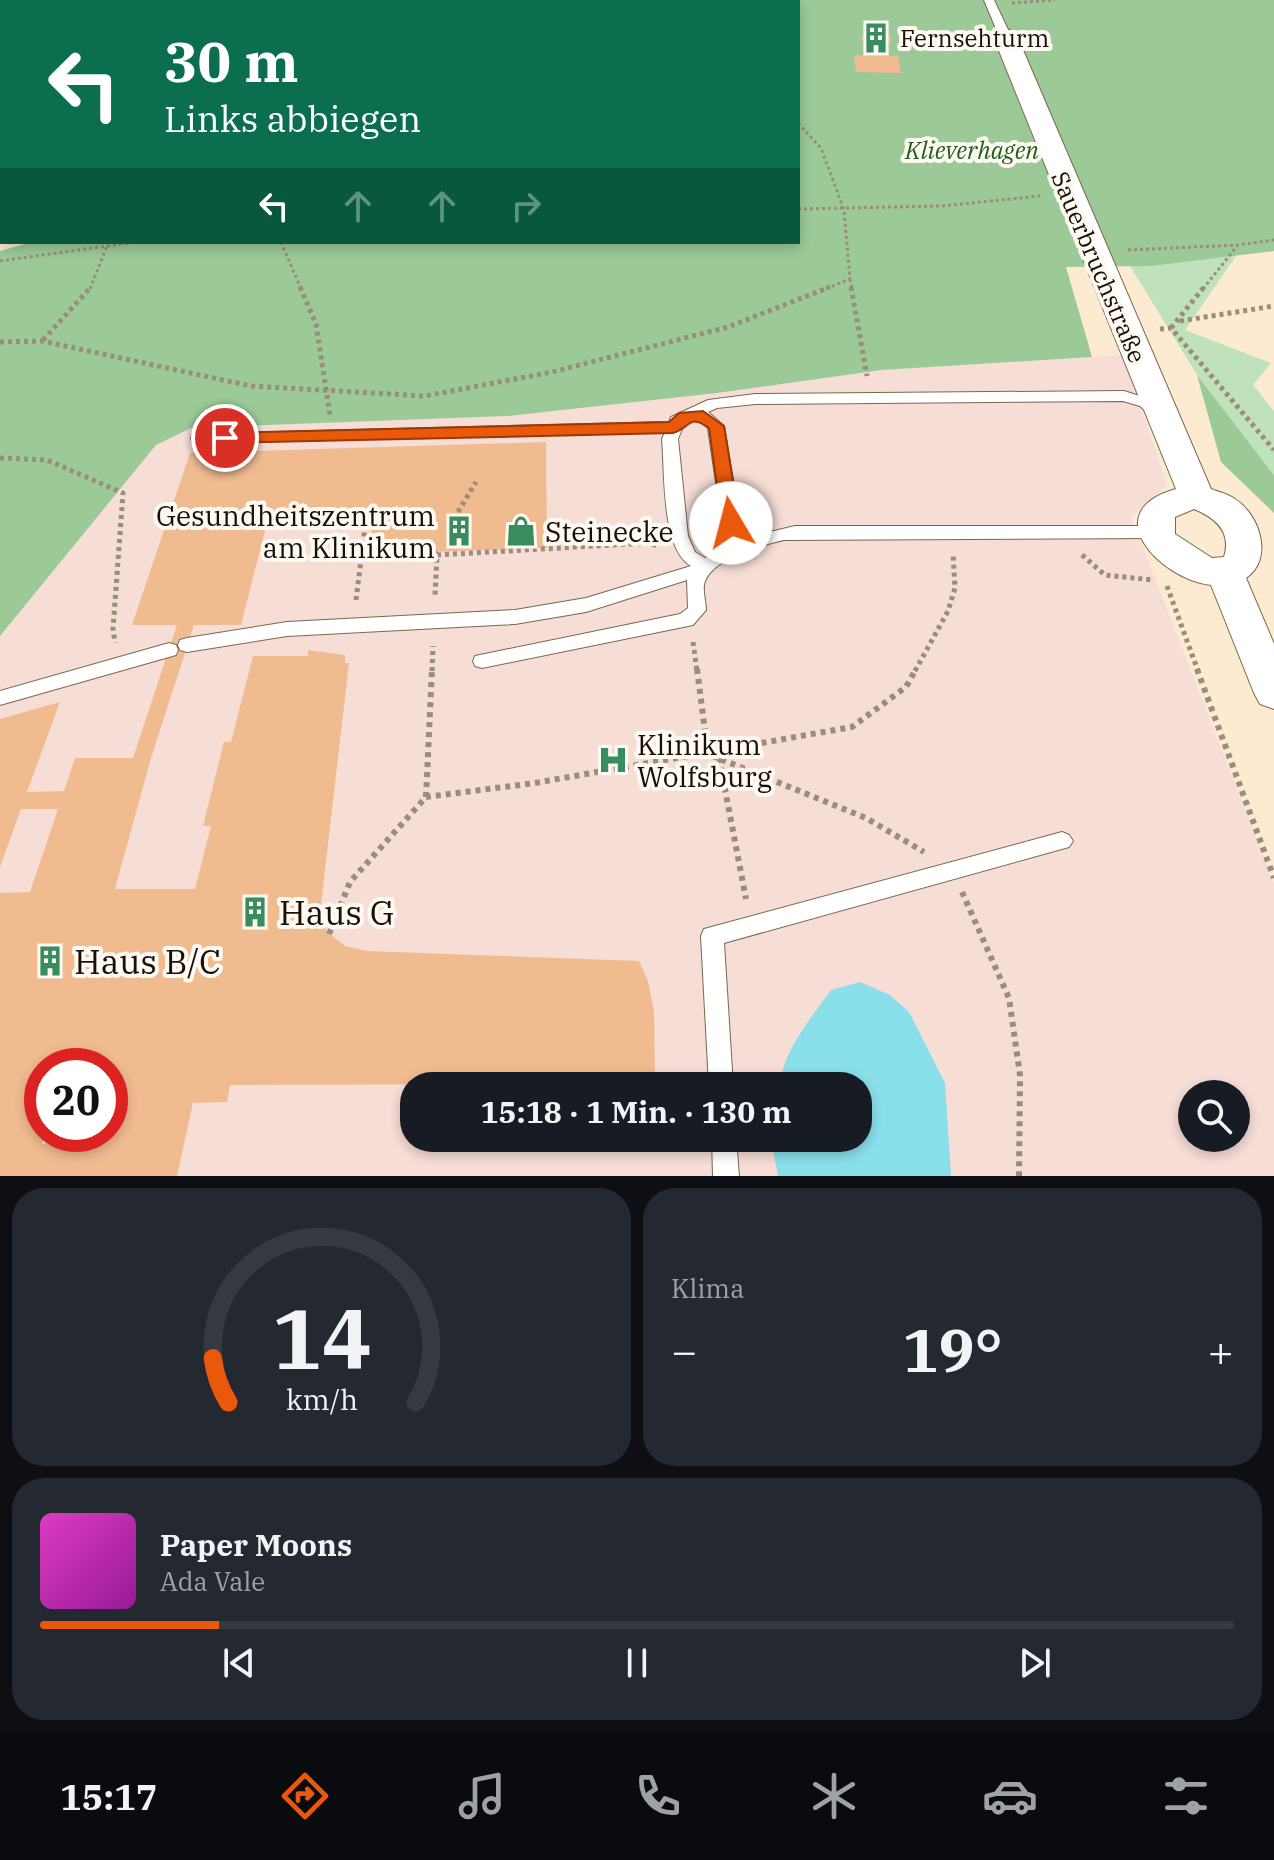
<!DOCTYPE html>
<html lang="de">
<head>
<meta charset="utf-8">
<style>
  body { margin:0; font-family:"IBM Plex Serif",serif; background:#242831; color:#f1f3f6; height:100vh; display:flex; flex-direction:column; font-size:30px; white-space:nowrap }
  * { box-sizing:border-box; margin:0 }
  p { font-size:26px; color:#9ea1a6 }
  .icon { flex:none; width:44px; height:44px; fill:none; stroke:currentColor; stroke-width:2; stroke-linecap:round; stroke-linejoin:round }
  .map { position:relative; height:1176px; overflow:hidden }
  .panel { display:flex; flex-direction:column; gap:12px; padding:12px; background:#0d0f14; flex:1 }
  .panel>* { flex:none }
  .hud { position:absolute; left:0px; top:0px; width:800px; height:244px; box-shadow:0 4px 12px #0003; background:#0b6e4f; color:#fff; overflow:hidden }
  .tools { position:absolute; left:1178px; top:1080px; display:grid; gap:16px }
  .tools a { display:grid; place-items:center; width:72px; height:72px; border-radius:50%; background:#171b24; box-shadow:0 4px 12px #0003; font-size:40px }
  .speed { position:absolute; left:24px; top:1048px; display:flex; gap:16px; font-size:40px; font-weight:700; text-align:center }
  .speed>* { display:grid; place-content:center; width:104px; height:104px; border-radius:50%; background:#171b24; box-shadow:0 4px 12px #0003; line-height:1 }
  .speed .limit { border:12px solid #d22; background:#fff; color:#111 }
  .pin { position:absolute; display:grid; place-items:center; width:68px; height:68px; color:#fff; margin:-34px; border:4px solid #fff; border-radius:50%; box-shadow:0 2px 8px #0007 }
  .me { position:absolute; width:88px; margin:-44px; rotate:352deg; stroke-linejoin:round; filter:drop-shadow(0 0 6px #0008) }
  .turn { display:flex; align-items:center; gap:28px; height:168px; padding:0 32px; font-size:36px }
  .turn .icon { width:104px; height:104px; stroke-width:2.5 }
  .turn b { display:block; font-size:56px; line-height:68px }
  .lanes { display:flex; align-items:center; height:76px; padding:0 32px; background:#0003; justify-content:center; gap:40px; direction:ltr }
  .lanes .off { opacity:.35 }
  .big { font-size:60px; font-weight:700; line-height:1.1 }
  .panel .tile { flex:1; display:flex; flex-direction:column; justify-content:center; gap:12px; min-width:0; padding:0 28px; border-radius:32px; background:#242831 }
  .panel .dial { align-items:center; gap:0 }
  .dial svg { height:208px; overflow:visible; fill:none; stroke:#363941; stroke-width:7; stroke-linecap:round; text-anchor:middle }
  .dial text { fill:#f1f3f6; stroke:none }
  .song { display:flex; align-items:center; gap:24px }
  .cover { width:96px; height:96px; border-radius:12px; background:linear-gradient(135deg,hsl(310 70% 55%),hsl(300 70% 35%)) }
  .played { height:8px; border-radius:4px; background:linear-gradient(90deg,#ea580c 15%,#363941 15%) }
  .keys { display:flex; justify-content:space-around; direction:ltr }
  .heat { display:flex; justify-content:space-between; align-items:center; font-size:44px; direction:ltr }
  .panel .tiles { flex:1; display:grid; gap:12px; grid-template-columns:1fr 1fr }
  .tile:last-child { grid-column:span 2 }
  .trip { position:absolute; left:400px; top:1072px; width:472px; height:80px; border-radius:32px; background:#171b24; box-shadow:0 4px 12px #0003; font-weight:700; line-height:80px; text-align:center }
  .dock { display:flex; height:128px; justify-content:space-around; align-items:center; background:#090b0e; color:#9ea1a6 }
  .dock .icon { width:56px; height:56px }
  .dock .current { color:#ea580c }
  .dock b { font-size:36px; color:#f1f3f6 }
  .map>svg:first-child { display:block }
  .medical { fill:#f6ddd5; fill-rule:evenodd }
  .green { fill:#bfe2bc }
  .forest { fill:#9bc997 }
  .water { fill:#89dfea }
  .building { fill:#f1bb90; fill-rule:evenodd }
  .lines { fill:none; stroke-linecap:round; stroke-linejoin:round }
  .service-casing { stroke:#7b684c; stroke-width:2 }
  .minor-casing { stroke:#7b684c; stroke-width:2 }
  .path-far2 { stroke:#9a8d7a; stroke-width:3; stroke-dasharray:3 3; stroke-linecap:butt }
  .path-far1 { stroke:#9a8d7a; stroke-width:5; stroke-dasharray:4 4; stroke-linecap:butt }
  .path { stroke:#9a8d7a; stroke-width:6; stroke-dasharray:5 5; stroke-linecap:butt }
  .service { fill:#fff; fill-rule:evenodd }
  .minor { fill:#fff; fill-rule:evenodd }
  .route { fill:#ea580c; stroke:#983908; stroke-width:2 }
  .labels { text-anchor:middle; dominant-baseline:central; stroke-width:8; stroke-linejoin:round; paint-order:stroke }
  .far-poi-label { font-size:24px; fill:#171005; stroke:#fef9f3; text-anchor:start }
  .far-park-label { font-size:24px; font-style:italic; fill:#225e1f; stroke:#fef9f3 }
  .far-street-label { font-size:24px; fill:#171005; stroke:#fef9f3 }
  .poi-label { font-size:28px; fill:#171005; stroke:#fef9f3; text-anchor:start }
  .near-poi-label { font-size:34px; fill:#171005; stroke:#fef9f3; text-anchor:start }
</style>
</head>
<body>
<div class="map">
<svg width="1274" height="1176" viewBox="0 0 1274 1176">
  <rect width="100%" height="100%" fill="#fcead1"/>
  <path class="medical" d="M1124,355L1167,485L1131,517L1274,884V1176H0V636L156,444L191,428L507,416L717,393L882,370ZM42,1066H110V1134H42ZM414,1086H858V1138H414ZM1192,1094H1236V1138H1192Z"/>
  <g class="green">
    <path d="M0,0H561L565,2H2V69Z"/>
    <path d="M1236,256L1185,330L1271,363L1253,385L1274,411V475L1197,375L1130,266Z"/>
  </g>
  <g class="forest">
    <path d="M561,0H1274V251L1151,266L1066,267L1092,357L882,370L717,393L507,416L191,428L156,445L0,636V251L32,242H798V2Z"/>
    <path d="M1197,375L1274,475V513L1221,462Z"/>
  </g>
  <path class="water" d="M860,982L890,995L909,1012L945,1083L951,1176H778L773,1150L775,1138H858V1086H780C782,1052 812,1017 831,990Z"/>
  <g class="building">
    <path d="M878,32L891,37V42L878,46L860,40L866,33Z"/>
    <path d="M854,55L898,56L901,73L856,72Z"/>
    <path d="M546,442L547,548L369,554L374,512L269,515L241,625H194L151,758L115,889H195L211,826H203L224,742H231L253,656H308V650L345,655V663H349L321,905L326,931L345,946L367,951L639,961L648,981L654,1012L655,1074L516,1075L515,1084L230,1085L227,1102L193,1103L177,1176H0V893L30,892L58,809H21L0,867V719L60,702L27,792L64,791L75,758H133L177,625H132L190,453ZM103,1064L110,1066V1134H85L83,1144H42L44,1134L42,1066Z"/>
  </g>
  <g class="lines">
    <g class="service-casing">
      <g id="service">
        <path d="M984,0H994L1011,36L1009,38L999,36Z"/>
        <path d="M1124,391L1152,400L1168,415L1166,419H1154L1140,406L1123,401L755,404L717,408L708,412L724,426L740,523L748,537L795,526H1156L1165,532L1156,538L784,540C762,545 717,557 706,579C701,588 706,600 706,610L693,625L482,668L475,666L473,661L475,656L680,614L688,608L687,580L586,612L515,624L287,636L187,652L180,650L178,645L180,640L187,638L287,622L515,610L586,598L691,566C661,549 665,472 662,439L665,432L199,443L193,442L191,438L193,434L669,422L671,417L708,400L755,394ZM690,421H699L708,428L722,523L724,532L733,543L705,558L695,552L688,536L678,439L684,424Z"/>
        <path d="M169,643L176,645L178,650L176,655L0,705V691Z"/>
        <path d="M1062,832L1069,835L1073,841L1069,847L724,943L733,1086H709L701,936L704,929Z"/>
        <path d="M712,1138H736L739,1176H713Z"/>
      </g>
    </g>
    <g class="minor-casing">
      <path id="minor" d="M1005,29L1013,31L1017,36L1211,489C1219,492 1228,494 1235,499C1260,515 1274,559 1246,578L1274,644V709L1260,704L1254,693L1211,585C1159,579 1096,511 1176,489L993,36L997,31ZM1194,509C1216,518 1232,532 1224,557L1212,558L1175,534V517Z"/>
    </g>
    <g class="path-far2">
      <path d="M549,0L553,2"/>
      <path d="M599,0L603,2"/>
      <path d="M683,2L687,0"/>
      <path d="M1012,3L1055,0"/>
      <path d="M798,123L821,148L844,210L850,279L825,289"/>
      <path d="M798,209L941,206L1040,196"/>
      <path d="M281,242L301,289"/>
      <path d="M1128,250L1238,245L1274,240"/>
      <path d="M0,261L136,242"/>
      <path d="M850,279L852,289"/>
      <path d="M90,289L107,246"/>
      <path d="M1203,289L1237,246"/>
    </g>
    <g class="path-far1">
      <path d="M300,287L316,324L330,415"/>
      <path d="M851,287L867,376"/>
      <path d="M1180,321L1274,306"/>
      <path d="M1171,328L1204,287"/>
      <path d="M1160,329L1171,328L1274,450"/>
      <path d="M43,340L91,287"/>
      <path d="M0,342L42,341L251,386L425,396L552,372L728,327L830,287"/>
      <path d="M0,458L47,460L123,493L113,629L115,643"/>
      <path d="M458,512L476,482"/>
      <path d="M434,552L437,555L435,596"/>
      <path d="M437,555L648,543L659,546"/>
      <path d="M1082,555L1105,575L1153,580"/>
      <path d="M1167,586L1198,671"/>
      <path d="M356,600L367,512"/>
      <path d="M693,642L697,671"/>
      <path d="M432,671L433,646"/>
      <path d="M915,671L948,611L955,588L953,553"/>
    </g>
    <g class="path">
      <path d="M697,669L708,754L866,818L924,852"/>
      <path d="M1197,669L1274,878"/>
      <path d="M719,758L746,899"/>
      <path d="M426,797L432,669"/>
      <path d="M962,892L1009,998L1020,1075L1019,1176"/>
      <path d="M329,934L350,882L426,797L535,783L852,727L906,687L916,669"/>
    </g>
    <use href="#service" class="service"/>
    <use href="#minor" class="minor"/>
  </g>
  <path class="route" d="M703,411L724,426L740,523L731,529L722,523L709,428C688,413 691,428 673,433L225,443L217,438L225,433L669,422L679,413Z"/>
  <defs>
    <g id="building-bare" transform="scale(2.4)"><path d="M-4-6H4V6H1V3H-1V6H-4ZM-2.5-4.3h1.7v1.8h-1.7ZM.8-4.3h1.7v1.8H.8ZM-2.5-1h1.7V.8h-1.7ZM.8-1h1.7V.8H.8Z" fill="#388d60" stroke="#fef9f3" stroke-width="2.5" paint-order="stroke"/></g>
    <g id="shop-bare" transform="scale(2.4)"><path d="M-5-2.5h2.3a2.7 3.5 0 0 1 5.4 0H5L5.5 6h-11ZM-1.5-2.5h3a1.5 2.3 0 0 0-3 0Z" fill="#388d60" stroke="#fef9f3" stroke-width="2.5" paint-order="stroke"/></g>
    <g id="hospital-bare" transform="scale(2.4)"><path d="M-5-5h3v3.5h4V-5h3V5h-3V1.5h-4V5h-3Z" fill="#388d60" stroke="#fef9f3" stroke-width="2.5" paint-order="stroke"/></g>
  </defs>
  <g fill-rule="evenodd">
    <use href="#building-bare" x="876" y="38"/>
    <use href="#building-bare" x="459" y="531"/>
    <use href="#shop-bare" x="521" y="531"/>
    <use href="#hospital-bare" x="613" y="760"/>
    <use href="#building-bare" x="255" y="912"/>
    <use href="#building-bare" x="50" y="961"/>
  </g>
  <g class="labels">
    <g class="far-poi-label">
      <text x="900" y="38">Fernsehturm</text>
    </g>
    <g class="far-park-label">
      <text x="972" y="150">Klieverhagen</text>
    </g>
    <g class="far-street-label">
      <text transform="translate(1099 267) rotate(67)">Sauerbruchstraße</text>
    </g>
    <g class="poi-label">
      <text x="435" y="515" text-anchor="end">Gesundheitszentrum<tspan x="435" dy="32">am Klinikum</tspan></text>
      <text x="545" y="531">Steinecke</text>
      <text x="637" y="744">Klinikum<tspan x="637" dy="32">Wolfsburg</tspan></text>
    </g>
    <g class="near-poi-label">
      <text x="279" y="912">Haus G</text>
      <text x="74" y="961">Haus B/C</text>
    </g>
  </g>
</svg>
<div class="tools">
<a><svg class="icon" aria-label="search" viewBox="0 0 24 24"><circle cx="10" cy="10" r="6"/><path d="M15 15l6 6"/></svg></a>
</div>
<div class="speed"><div class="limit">20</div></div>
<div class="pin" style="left:225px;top:438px;background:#d93025"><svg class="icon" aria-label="arrive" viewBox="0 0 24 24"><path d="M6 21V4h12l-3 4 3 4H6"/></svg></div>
<svg class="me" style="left:731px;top:523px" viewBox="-20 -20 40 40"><circle r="19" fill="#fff"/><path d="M0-13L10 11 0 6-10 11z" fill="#ea580c"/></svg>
<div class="trip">15:18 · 1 Min. · 130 m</div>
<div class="hud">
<div class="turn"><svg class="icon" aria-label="left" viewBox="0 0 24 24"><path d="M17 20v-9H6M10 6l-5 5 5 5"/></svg><div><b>30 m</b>Links abbiegen</div></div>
<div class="lanes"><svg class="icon" aria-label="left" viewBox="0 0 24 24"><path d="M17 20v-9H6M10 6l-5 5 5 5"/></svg><svg class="icon off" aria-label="ahead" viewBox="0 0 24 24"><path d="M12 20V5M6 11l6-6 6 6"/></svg><svg class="icon off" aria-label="ahead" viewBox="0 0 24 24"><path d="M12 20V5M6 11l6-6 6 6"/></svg><svg class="icon off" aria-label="right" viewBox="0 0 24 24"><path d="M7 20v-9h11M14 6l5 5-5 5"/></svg></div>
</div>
</div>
<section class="panel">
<div class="tiles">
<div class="tile dial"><svg viewBox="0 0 100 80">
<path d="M14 69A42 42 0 1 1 86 69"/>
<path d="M14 69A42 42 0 0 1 8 52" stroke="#ea580c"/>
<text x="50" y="56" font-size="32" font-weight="700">14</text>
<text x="50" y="72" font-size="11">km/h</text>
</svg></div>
<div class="tile"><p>Klima</p>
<div class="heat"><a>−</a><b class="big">19°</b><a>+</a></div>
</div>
<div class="tile">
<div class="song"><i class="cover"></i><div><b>Paper Moons</b><p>Ada Vale</p></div></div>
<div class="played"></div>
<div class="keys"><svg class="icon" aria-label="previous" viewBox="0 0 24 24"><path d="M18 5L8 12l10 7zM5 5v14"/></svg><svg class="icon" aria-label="pause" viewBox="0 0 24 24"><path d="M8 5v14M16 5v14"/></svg><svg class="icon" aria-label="next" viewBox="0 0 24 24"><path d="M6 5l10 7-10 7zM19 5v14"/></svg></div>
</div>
</div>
</section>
<nav class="dock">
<b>15:17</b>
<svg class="icon current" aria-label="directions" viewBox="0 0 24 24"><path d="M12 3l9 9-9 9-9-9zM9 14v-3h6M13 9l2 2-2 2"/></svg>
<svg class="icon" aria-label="music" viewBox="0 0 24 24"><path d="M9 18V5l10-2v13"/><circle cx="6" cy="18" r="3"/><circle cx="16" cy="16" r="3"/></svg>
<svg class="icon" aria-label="phone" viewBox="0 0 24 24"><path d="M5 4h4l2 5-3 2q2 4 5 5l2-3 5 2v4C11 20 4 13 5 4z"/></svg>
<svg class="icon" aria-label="climate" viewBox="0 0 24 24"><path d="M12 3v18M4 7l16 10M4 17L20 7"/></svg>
<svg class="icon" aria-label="car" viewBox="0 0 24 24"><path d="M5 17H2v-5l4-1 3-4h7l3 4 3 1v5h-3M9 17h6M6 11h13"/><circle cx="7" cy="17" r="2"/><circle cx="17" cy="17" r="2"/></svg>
<svg class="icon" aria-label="filters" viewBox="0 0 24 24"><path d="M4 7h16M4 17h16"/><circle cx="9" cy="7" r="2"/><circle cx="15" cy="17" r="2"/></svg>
</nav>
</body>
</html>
